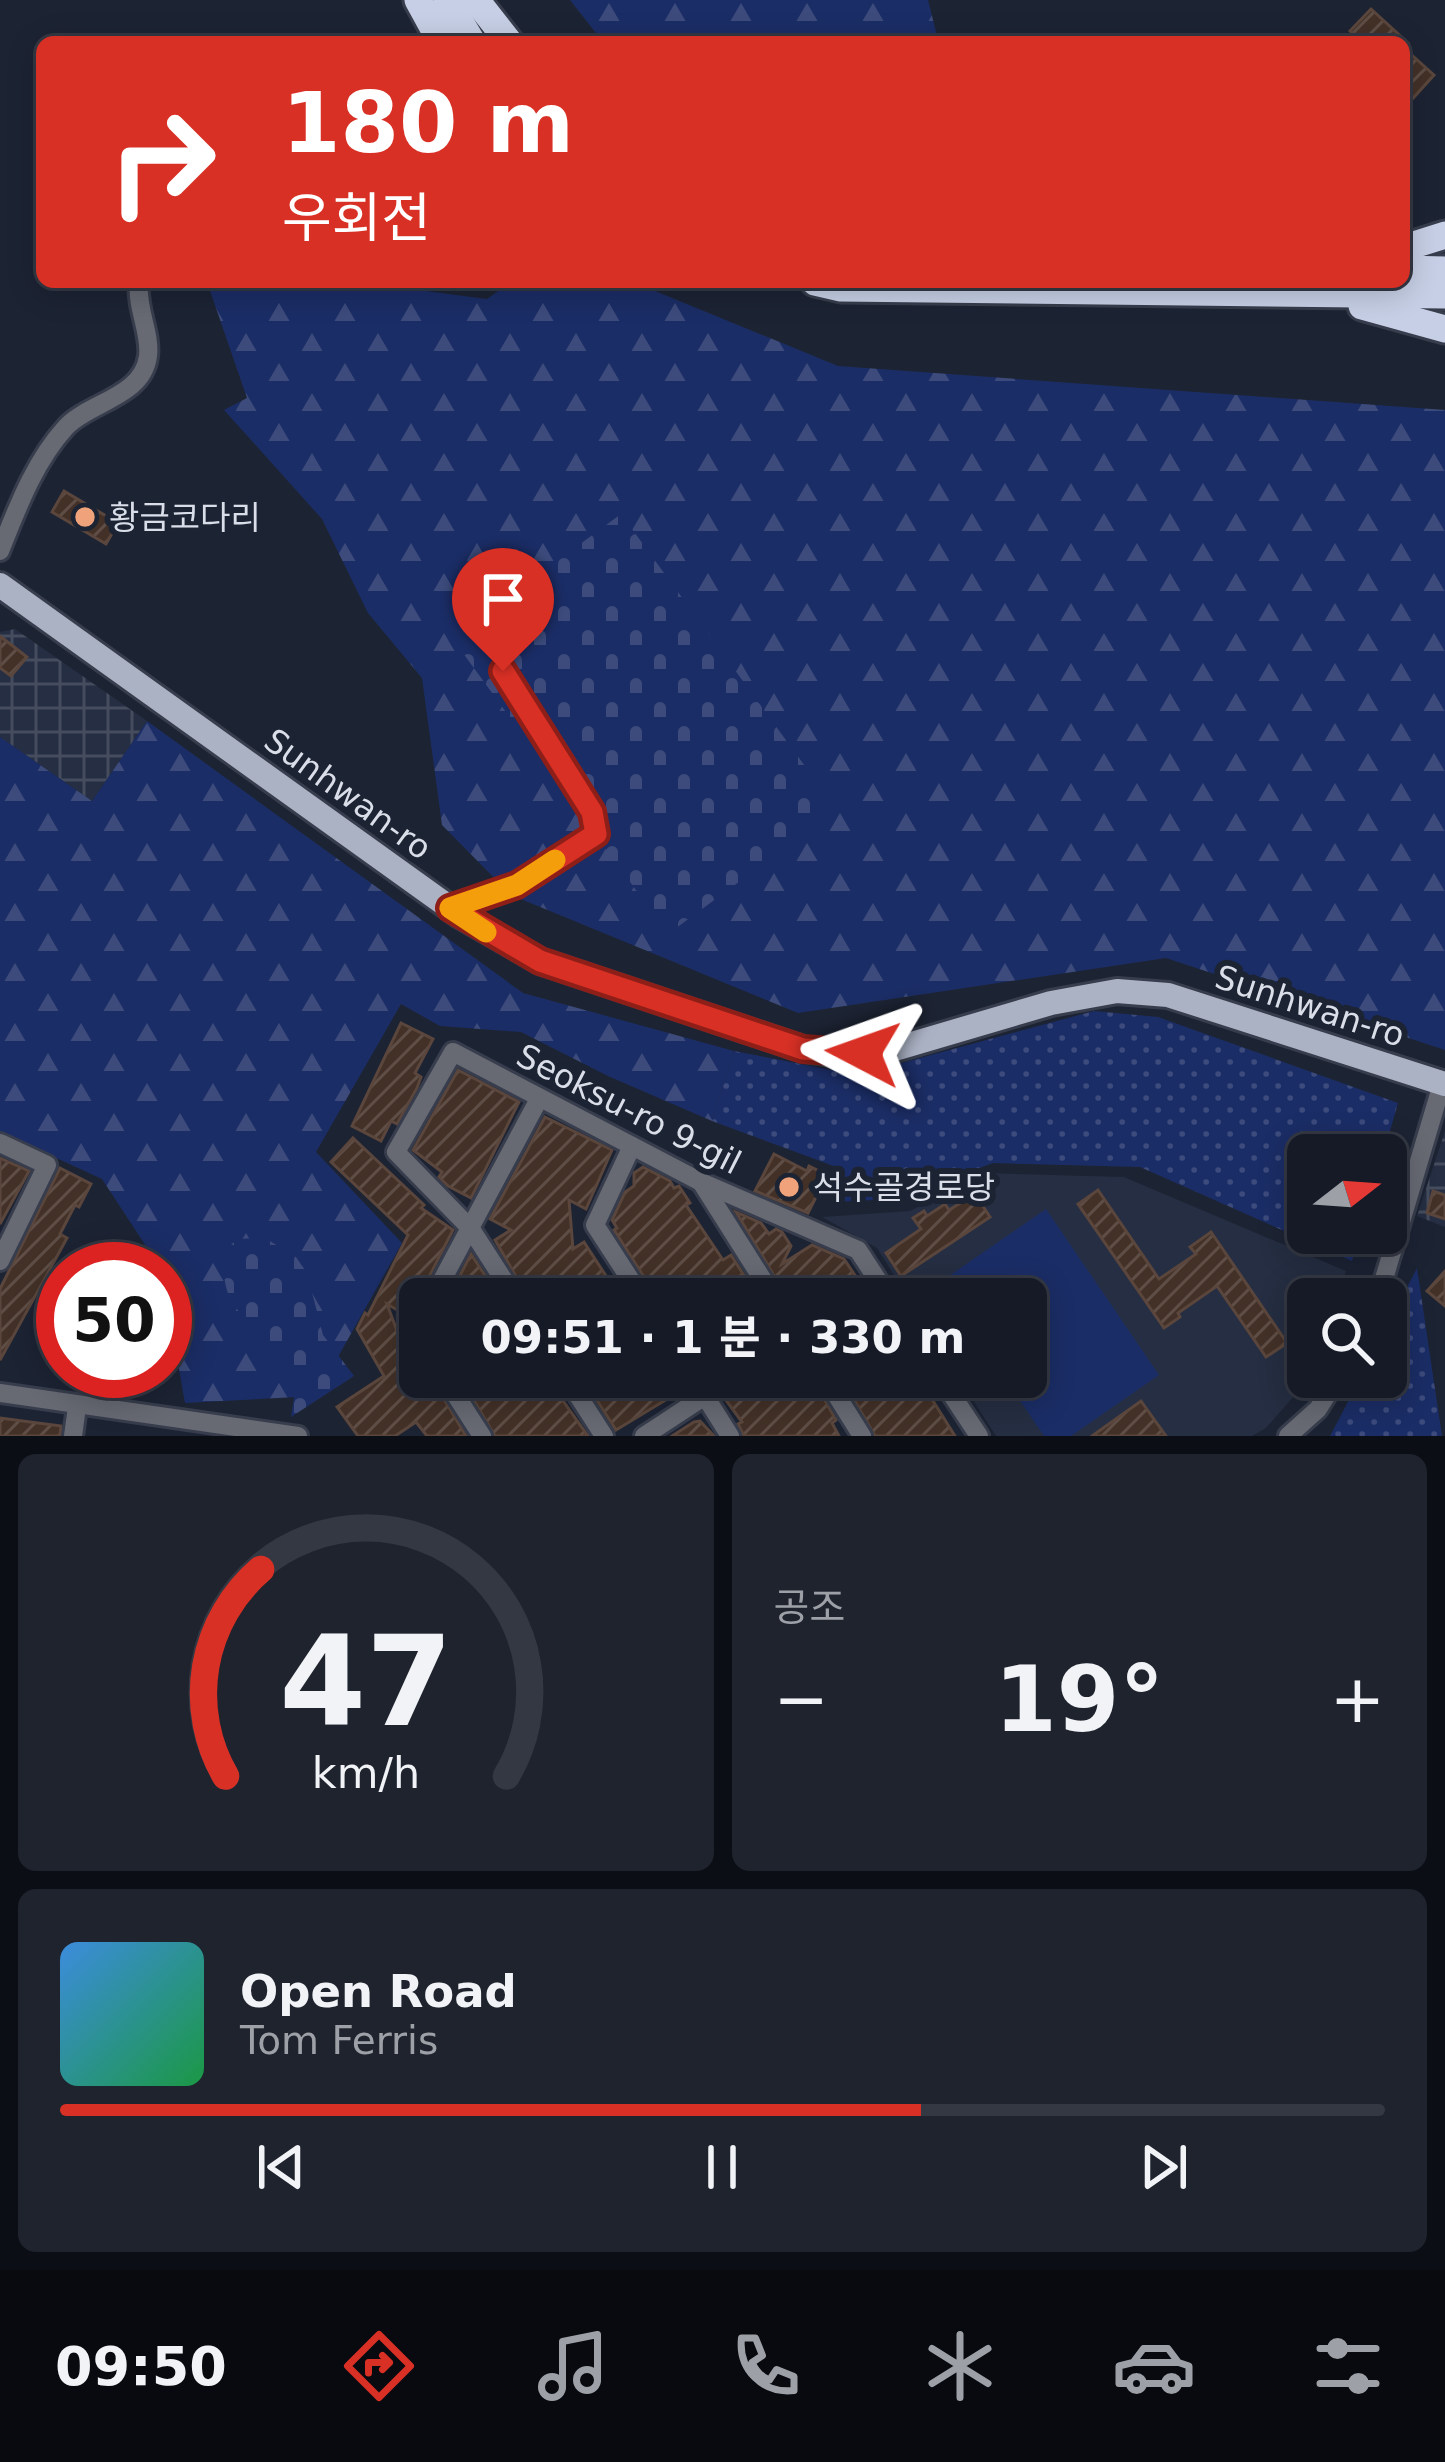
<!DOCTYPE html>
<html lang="ko">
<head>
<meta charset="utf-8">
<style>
  body { margin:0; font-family:"DejaVu Sans","Noto Sans KR",sans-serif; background:#1e232e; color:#f1f3f6; height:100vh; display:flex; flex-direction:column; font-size:45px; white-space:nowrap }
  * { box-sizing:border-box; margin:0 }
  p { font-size:39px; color:#9da1a7 }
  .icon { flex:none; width:66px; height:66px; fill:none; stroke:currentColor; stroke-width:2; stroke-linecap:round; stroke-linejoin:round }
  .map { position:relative; height:1436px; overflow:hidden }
  .panel { display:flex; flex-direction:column; gap:18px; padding:18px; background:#0c0e15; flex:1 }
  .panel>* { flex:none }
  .guide { position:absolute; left:36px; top:36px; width:1374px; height:252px; border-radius:18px; box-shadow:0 6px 30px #0003,0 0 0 3px #343843; background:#d93025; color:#fff; overflow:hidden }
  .needle { width:78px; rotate:73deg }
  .fabs { position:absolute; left:1287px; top:1134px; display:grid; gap:24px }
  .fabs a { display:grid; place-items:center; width:120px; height:120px; border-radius:18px; background:#151a26; box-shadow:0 6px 30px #0003,0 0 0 3px #343843; font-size:60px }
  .speed { position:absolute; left:36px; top:1242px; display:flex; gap:24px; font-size:60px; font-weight:700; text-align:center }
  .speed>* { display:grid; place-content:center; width:156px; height:156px; border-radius:50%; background:#151a26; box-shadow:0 6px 30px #0003,0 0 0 3px #343843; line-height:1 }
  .speed .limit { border:18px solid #d22; background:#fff; color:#111 }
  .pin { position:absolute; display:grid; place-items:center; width:102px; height:102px; color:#fff; margin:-123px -51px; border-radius:50% 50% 50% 0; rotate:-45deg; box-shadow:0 0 12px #0007 }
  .pin .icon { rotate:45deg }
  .me { position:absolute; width:132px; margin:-66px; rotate:274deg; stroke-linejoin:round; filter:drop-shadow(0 0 9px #0008) }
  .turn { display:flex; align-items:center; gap:42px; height:252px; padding:0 48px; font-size:54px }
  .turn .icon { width:156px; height:156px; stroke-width:2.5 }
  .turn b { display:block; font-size:84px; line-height:102px }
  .big { font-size:90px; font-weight:700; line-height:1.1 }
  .panel .widget { flex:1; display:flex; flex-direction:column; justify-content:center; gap:18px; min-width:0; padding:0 42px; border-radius:18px; background:#1e232e }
  .panel .dial { align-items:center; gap:0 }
  .dial svg { height:312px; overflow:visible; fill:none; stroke:#343843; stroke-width:7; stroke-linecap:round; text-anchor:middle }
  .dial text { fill:#f1f3f6; stroke:none }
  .song { display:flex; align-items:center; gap:36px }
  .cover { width:144px; height:144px; border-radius:18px; background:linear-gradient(135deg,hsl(210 70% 55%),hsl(140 70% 35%)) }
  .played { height:12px; border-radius:6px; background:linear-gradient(90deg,#d93025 65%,#343843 65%) }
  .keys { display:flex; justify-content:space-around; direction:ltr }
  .heat { display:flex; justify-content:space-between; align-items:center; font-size:66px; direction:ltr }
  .panel .tiles { flex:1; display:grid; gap:18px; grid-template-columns:1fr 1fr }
  .widget:last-child { grid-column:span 2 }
  .trip { position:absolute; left:399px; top:1278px; width:648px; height:120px; border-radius:18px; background:#151a26; box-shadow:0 6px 30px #0003,0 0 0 3px #343843; font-weight:700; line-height:120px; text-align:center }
  .menu { display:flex; height:192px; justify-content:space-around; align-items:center; background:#080a0f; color:#9da1a7 }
  .menu .icon { width:84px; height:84px }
  .menu .active { color:#d93025 }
  .menu b { font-size:54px; color:#f1f3f6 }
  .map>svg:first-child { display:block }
  .built { fill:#252e42 }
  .industrial { fill:url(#industrial-grid) }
  .green { fill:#1b2d66 }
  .forest { fill:url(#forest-firs) }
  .cemetery { fill:url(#cemetery-stones) }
  .park { fill:url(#park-dots) }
  .building { fill:url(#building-hatch); stroke:#5a463c; stroke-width:3 }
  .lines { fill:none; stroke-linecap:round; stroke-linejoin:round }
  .minor-casing { stroke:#373d4c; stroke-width:24 }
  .major-casing { stroke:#373d4c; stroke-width:30 }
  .highway-casing { stroke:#373d4c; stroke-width:33 }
  .minor { stroke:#676a73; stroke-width:18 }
  .major { stroke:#abb2c4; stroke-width:24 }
  .highway { stroke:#c6cfe5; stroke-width:27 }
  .route-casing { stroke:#8d1f18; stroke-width:30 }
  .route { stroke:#d93025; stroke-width:21 }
  .slow { stroke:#f59e0b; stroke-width:21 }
  .poi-dot { fill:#f0a27a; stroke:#1c2333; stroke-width:4.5 }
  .labels { text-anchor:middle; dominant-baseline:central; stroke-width:12; stroke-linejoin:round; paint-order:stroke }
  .poi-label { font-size:33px; fill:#dadee9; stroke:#1c2333; text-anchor:start }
  .street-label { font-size:33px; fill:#dadee9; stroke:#1c2333 }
</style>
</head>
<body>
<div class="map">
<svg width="1445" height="1436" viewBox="0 0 1445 1436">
  <defs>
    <pattern id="industrial-grid" width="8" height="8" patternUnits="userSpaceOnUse" patternTransform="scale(3)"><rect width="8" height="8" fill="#252e42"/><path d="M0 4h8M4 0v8" fill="none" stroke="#444c5d"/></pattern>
    <pattern id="forest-firs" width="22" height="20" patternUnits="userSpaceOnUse" patternTransform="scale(3)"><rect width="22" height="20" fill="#1b2d66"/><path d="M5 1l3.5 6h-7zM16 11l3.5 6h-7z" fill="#3c4b7c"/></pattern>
    <pattern id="cemetery-stones" width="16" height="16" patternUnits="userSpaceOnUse" patternTransform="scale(3)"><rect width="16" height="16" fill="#1b2d66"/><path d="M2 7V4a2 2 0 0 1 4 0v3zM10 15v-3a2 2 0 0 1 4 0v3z" fill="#3c4b7c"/></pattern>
    <pattern id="park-dots" width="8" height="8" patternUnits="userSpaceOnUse" patternTransform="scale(3)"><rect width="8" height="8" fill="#1b2d66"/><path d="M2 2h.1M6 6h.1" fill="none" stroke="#3c4b7c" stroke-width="1.8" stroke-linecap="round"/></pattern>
    <pattern id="building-hatch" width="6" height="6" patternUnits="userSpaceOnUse" patternTransform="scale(3)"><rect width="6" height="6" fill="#433127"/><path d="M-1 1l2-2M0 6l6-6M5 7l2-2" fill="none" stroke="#5e4e46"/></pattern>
  </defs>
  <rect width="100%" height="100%" fill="#1c2333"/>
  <path class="built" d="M985,1173L1124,1177L1346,1271L1338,1299H1308V1377H1311L1266,1428L1252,1436H996L958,1377H1026V1299H909L877,1248L822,1217L910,1211Z"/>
  <g class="industrial">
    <path d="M15,629L147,721L92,801L0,737V632Z"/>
    <path d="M1445,1131V1227L1417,1216Z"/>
  </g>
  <path class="green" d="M1046,1209L1159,1375L1071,1436H1044L1004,1377H1026V1299H950L939,1283Z"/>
  <g class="forest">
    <path d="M570,0H928L937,36L928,42H603Z"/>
    <path d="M207,282H356L487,299L511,282H633L838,366L1445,410V1050L1166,958L798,1013L511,895L442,825L422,678L368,613L322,519L224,410L247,398Z"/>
    <path d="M147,721L523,993L734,1051L712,1121L608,1076L521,1032L440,1026L401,1004L316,1152L402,1243L316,1396L185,1403L165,1291V1269H161L102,1179L0,1132V737L92,801Z"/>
  </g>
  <g class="cemetery">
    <path d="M621,514L837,810L668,934L452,638Z"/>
    <path d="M265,1238L296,1257L307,1273L323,1335L354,1376L291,1417L295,1391C283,1373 273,1351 259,1335C231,1302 222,1298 224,1252L237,1239Z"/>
  </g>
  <g class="park">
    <path d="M1094,1011L1158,1017L1398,1103L1383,1155H1308V1233H1360L1352,1261L1140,1167L993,1163L894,1199L834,1202L839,1168L712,1121L734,1051L857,1075Z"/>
    <path d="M1417,1268L1442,1436H1330L1361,1377H1386V1328Z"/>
  </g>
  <g class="building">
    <path d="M1371,9L1407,42H1362L1350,31Z"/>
    <path d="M1404,48L1434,75L1404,108Z"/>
    <path d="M64,491L118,523L106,544L52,512Z"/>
    <path d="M0,636L27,657L11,676L0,668Z"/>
    <path d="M401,1023L433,1039L415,1073L421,1077L417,1088L397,1124L391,1121L381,1141L352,1126Z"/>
    <path d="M458,1070L519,1102L471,1198L448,1186L439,1177L442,1172L413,1150Z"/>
    <path d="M545,1117L612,1150L586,1209L569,1200L573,1249L584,1242L621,1299H529L495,1240L511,1230L490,1219Z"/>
    <path d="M353,1138L424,1205L421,1208L453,1230L411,1312L408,1316L387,1304L397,1331L420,1361V1377H431L466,1436H427L416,1422L395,1436H358L337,1407L384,1376L357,1329L365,1313L368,1315L408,1235L331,1162Z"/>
    <path d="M774,1154L807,1171L809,1166L827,1175L808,1213L755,1191Z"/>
    <path d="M0,1158L29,1171L0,1224Z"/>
    <path d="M643,1167L670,1181L674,1188L679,1186L690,1203L686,1205L723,1260L731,1255L759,1299H658L614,1230L617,1228L612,1220L625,1192L634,1186V1173Z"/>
    <path d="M60,1168L91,1184L79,1207L75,1205L60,1234L67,1238L0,1360V1289Z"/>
    <path d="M1098,1190L1159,1279L1196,1254L1190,1247L1211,1232L1287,1343L1266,1357L1217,1286L1178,1313L1180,1317L1164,1328L1078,1204Z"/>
    <path d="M1433,1191L1445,1195V1219L1427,1213Z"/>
    <path d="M975,1194L990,1217L901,1276L886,1253L921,1229L913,1218L924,1211L927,1216L945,1204L949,1210Z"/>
    <path d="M736,1212L761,1223L769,1234L776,1229L782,1232L791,1246L782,1264L812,1245L844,1259L871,1299H788Z"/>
    <path d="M471,1254L494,1289L498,1299H457L452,1291Z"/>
    <path d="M1445,1271V1306L1427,1291Z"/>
    <path d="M460,1377H546L588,1436H495Z"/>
    <path d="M582,1377H674L682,1390L616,1430Z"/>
    <path d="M709,1377H812L836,1420L832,1423L839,1436H744L738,1424L742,1422Z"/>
    <path d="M841,1377H918L955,1436H875Z"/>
    <path d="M1141,1401L1166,1436H1092Z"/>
    <path d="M0,1418L61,1426L60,1436H0Z"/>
    <path d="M700,1421L714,1436H672L694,1422Z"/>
  </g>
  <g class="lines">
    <g class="minor-casing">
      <g id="minor">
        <path d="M0,551C17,509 34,462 66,427C89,402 143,397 148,356C151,333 136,308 139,282"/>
        <path d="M450,908L517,885L596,834L593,811L503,671"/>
        <path d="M0,1143L47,1165L0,1261"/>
        <path d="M632,1146L595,1225L643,1299"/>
        <path d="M701,1182L775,1299"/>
        <path d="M432,1299L539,1099"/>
        <path d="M516,1299L471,1229L396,1152L453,1052L701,1182L858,1250L890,1299"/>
        <path d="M1378,1299L1442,1084"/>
        <path d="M420,1322L414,1332L420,1341"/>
        <path d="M444,1377L482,1436"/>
        <path d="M566,1377L604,1436"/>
        <path d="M693,1377L730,1436"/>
        <path d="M825,1377L862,1436"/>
        <path d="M940,1377L979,1436"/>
        <path d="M0,1393L298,1436"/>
        <path d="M73,1436L77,1407"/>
        <path d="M644,1436L705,1396"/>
        <path d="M1288,1436L1318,1409L1338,1377"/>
      </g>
    </g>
    <g class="major-casing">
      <path id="major" d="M0,585L460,915L540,961L803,1049L839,1054L888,1051L1051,1003L1117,991L1168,995L1445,1084"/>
    </g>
    <g class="highway-casing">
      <g id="highway">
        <path d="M418,0L441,42"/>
        <path d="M447,0L472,42"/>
        <path d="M476,0L509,42"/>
        <path d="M1404,248L1445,235"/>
        <path d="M1404,269L1445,270"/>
        <path d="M815,282L841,288L1445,295"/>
        <path d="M1362,306L1445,329"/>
      </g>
    </g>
    <use href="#minor" class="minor"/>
    <use href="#major" class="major"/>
    <use href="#highway" class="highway"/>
  </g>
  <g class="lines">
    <g class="route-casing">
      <path id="route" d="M503,671L592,812L596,834L517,885L450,908L540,961L803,1049L863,1053"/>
    </g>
    <use href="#route" class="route"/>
    <path class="slow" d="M486,932L450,908L517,885L555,860"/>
  </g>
  <g class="poi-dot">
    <circle cx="85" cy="517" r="12"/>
    <circle cx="789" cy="1187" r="12"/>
  </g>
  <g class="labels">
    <g class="poi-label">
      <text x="109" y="517">황금코다리</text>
      <text x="813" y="1187">석수골경로당</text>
    </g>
    <g class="street-label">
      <text transform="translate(348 794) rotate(36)">Sunhwan-ro</text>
      <text transform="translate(1310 1006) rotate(18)">Sunhwan-ro</text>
      <text transform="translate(629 1109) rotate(27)">Seoksu-ro 9-gil</text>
    </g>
  </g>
</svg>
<div class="fabs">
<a><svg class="needle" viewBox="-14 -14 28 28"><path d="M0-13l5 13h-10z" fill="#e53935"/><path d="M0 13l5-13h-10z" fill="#9da1a7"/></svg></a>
<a><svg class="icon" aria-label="search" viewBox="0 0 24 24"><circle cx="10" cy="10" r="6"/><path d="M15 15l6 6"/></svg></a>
</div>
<div class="speed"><div class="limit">50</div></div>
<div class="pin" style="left:503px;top:671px;background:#d93025"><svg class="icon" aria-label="arrive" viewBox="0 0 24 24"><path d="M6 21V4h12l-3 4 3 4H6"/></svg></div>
<svg class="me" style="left:863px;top:1053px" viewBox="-20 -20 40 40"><path d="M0-17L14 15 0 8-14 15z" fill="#d93025" stroke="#fff" stroke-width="4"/></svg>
<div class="trip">09:51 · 1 분 · 330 m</div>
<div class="guide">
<div class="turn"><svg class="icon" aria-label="right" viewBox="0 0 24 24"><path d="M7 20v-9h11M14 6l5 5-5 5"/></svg><div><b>180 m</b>우회전</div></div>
</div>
</div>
<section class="panel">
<div class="tiles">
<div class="widget dial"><svg viewBox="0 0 100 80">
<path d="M14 69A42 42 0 1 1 86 69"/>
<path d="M14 69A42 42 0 0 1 23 16" stroke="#d93025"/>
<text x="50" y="56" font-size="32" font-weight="700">47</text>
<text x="50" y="72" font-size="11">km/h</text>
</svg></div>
<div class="widget"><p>공조</p>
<div class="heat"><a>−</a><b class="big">19°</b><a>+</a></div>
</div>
<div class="widget">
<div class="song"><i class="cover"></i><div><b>Open Road</b><p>Tom Ferris</p></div></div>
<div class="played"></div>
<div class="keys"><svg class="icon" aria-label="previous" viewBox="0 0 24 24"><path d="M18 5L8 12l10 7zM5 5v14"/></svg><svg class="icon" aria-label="pause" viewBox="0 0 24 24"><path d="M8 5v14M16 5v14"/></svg><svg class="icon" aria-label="next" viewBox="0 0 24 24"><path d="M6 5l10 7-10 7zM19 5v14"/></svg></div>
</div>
</div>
</section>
<nav class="menu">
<b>09:50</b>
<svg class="icon active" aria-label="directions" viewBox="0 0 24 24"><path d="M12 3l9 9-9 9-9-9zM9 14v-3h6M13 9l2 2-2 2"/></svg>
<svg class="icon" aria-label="music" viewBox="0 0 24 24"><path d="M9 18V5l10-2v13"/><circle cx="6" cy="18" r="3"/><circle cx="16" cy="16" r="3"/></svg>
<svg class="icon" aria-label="phone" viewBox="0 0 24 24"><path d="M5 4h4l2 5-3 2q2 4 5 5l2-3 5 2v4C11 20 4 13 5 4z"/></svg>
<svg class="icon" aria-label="climate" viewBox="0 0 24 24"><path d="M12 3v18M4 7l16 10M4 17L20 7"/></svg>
<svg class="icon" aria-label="car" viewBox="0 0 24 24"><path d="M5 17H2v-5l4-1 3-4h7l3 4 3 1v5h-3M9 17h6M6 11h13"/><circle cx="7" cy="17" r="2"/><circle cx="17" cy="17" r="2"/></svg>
<svg class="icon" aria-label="filters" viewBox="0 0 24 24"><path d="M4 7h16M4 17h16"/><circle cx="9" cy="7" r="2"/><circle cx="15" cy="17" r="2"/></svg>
</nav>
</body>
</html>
